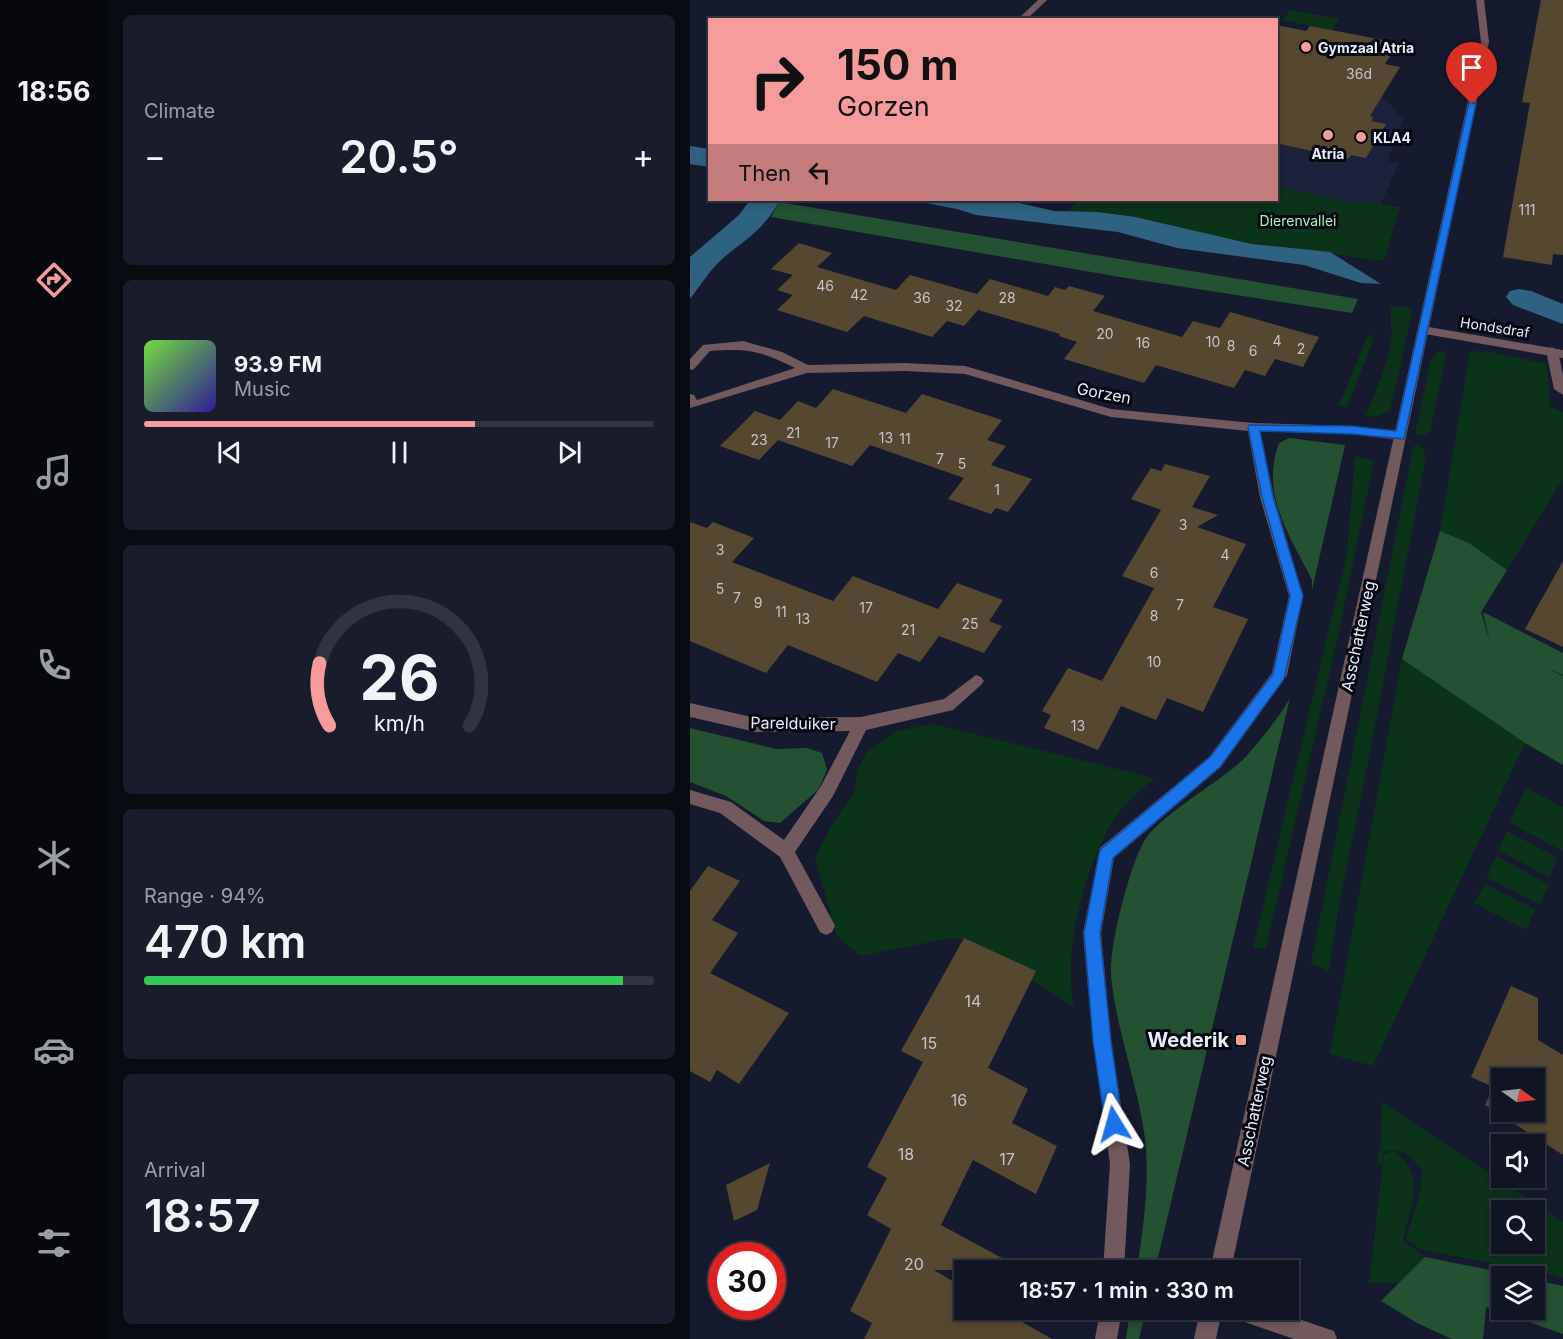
<!DOCTYPE html>
<html lang="en">
<head>
<meta charset="utf-8">
<style>
  body { margin:0; font-family:Inter,sans-serif; background:#191d2b; color:#f1f3f6; height:100vh; display:flex; flex-direction:column; font-size:22px; white-space:nowrap }
  * { box-sizing:border-box; margin:0 }
  p { font-size:20px; color:#9c9ea6 }
  .icon { flex:none; width:33px; height:33px; fill:none; stroke:currentColor; stroke-width:2; stroke-linecap:round; stroke-linejoin:round }
  .map { position:relative; flex:1; overflow:hidden }
  .panel { display:flex; flex-direction:column; gap:15px; padding:15px; background:#090b13; width:582px }
  .panel>* { flex:none }
  .top-card { position:absolute; left:18px; top:18px; width:570px; height:183px; border-radius:0px; box-shadow:0 3px 9px #0003,0 0 0 2px #303341; background:#f59b9b; color:#111; overflow:hidden }
  .needle { width:39px; rotate:104deg }
  .tools { position:absolute; left:801px; top:1068px; display:grid; gap:12px }
  .tools a { display:grid; place-items:center; width:54px; height:54px; border-radius:0px; background:#101423; box-shadow:0 3px 9px #0003,0 0 0 2px #303341; font-size:30px }
  .speed { position:absolute; left:18px; top:1242px; display:flex; gap:12px; font-size:30px; font-weight:700; text-align:center }
  .speed>* { display:grid; place-content:center; width:78px; height:78px; border-radius:50%; background:#101423; box-shadow:0 3px 9px #0003,0 0 0 2px #303341; line-height:1 }
  .speed .limit { border:9px solid #d22; background:#fff; color:#111 }
  .pin { position:absolute; display:grid; place-items:center; width:51px; height:51px; color:#fff; margin:-62px -26px; border-radius:50% 50% 50% 0; rotate:-45deg; box-shadow:0 0 6px #0007 }
  .pin .icon { rotate:45deg }
  .me { position:absolute; width:66px; margin:-33px; rotate:352deg; stroke-linejoin:round; filter:drop-shadow(0 0 4px #0008) }
  .turn { display:flex; align-items:center; gap:21px; height:126px; padding:0 30px; font-size:27px }
  .turn .icon { width:78px; height:78px; stroke-width:2.5 }
  .turn b { display:block; font-size:42px; line-height:51px }
  .then { display:flex; align-items:center; height:57px; padding:0 30px; background:#0003; gap:12px; font-size:22px }
  .big { font-size:45px; font-weight:600; line-height:1.1 }
  .panel .card { flex:1; display:flex; flex-direction:column; justify-content:center; gap:9px; min-width:0; padding:0 21px; border-radius:9px; background:#191d2b }
  .panel .dial { align-items:center; gap:0 }
  .dial svg { height:156px; overflow:visible; fill:none; stroke:#303341; stroke-width:7; stroke-linecap:round; text-anchor:middle }
  .dial text { fill:#f1f3f6; stroke:none }
  .song { display:flex; align-items:center; gap:18px }
  .cover { width:72px; height:72px; border-radius:9px; background:linear-gradient(135deg,hsl(100 70% 55%),hsl(250 70% 35%)) }
  .played { height:6px; border-radius:3px; background:linear-gradient(90deg,#f59b9b 65%,#303341 65%) }
  .keys { display:flex; justify-content:space-around; direction:ltr }
  .heat { display:flex; justify-content:space-between; align-items:center; font-size:33px; direction:ltr }
  .charge { height:9px; border-radius:4px; background:linear-gradient(90deg,#34c759 94%,#303341 0) }
  .trip { position:absolute; left:264px; top:1260px; width:345px; height:60px; border-radius:0px; background:#101423; box-shadow:0 3px 9px #0003,0 0 0 2px #303341; font-weight:600; line-height:60px; text-align:center }
  main { display:flex; flex:1; min-height:0 }
  .tabs { display:flex; flex-direction:column; width:108px; justify-content:space-around; align-items:center; background:#06080e; color:#9c9ea6 }
  .tabs .icon { width:42px; height:42px }
  .tabs .active { color:#f59b9b }
  .tabs b { font-size:27px; color:#f1f3f6 }
  .map>svg:first-child { display:block }
  .built { fill:#1c213c }
  .green { fill:#0a3319; fill-rule:evenodd }
  .forest { fill:#245132 }
  .water { fill:#2f6280 }
  .building { fill:#564830; fill-rule:evenodd }
  .lines { fill:none; stroke-linecap:round; stroke-linejoin:round }
  .service { fill:#71595e; fill-rule:evenodd }
  .minor { fill:#71595e; fill-rule:evenodd }
  .tertiary { fill:#71595e; fill-rule:evenodd }
  .route { fill:#1a73e8; stroke:#114b97; stroke-width:1.5 }
  .poi-dot { fill:#f59b9b; stroke:#05060f; stroke-width:2 }
  .labels { text-anchor:middle; dominant-baseline:central; stroke-width:6; stroke-linejoin:round; paint-order:stroke }
  .far-poi-label { font-size:14px; font-weight:bold; fill:#eaedfd; stroke:#05060f; text-anchor:start }
  .number-label { font-size:14px; fill:#c5c4ca }
  .far-park-label { font-size:14px; fill:#abf3bd; stroke:#05060f }
  .far-street-label { font-size:14px; fill:#eaedfd; stroke:#05060f }
  .street-label { font-size:16px; fill:#eaedfd; stroke:#05060f }
  .near-number-label { font-size:16px; fill:#c5c4ca }
  .near-poi-label { font-size:20px; font-weight:bold; fill:#eaedfd; stroke:#05060f; text-anchor:end }
</style>
</head>
<body>
<main>
<nav class="tabs">
<b>18:56</b>
<svg class="icon active" aria-label="directions" viewBox="0 0 24 24"><path d="M12 3l9 9-9 9-9-9zM9 14v-3h6M13 9l2 2-2 2"/></svg>
<svg class="icon" aria-label="music" viewBox="0 0 24 24"><path d="M9 18V5l10-2v13"/><circle cx="6" cy="18" r="3"/><circle cx="16" cy="16" r="3"/></svg>
<svg class="icon" aria-label="phone" viewBox="0 0 24 24"><path d="M5 4h4l2 5-3 2q2 4 5 5l2-3 5 2v4C11 20 4 13 5 4z"/></svg>
<svg class="icon" aria-label="climate" viewBox="0 0 24 24"><path d="M12 3v18M4 7l16 10M4 17L20 7"/></svg>
<svg class="icon" aria-label="car" viewBox="0 0 24 24"><path d="M5 17H2v-5l4-1 3-4h7l3 4 3 1v5h-3M9 17h6M6 11h13"/><circle cx="7" cy="17" r="2"/><circle cx="17" cy="17" r="2"/></svg>
<svg class="icon" aria-label="filters" viewBox="0 0 24 24"><path d="M4 7h16M4 17h16"/><circle cx="9" cy="7" r="2"/><circle cx="15" cy="17" r="2"/></svg>
</nav>
<section class="panel">
<div class="card"><p>Climate</p>
<div class="heat"><a>−</a><b class="big">20.5°</b><a>+</a></div>
</div>
<div class="card">
<div class="song"><i class="cover"></i><div><b>93.9 FM</b><p>Music</p></div></div>
<div class="played"></div>
<div class="keys"><svg class="icon" aria-label="previous" viewBox="0 0 24 24"><path d="M18 5L8 12l10 7zM5 5v14"/></svg><svg class="icon" aria-label="pause" viewBox="0 0 24 24"><path d="M8 5v14M16 5v14"/></svg><svg class="icon" aria-label="next" viewBox="0 0 24 24"><path d="M6 5l10 7-10 7zM19 5v14"/></svg></div>
</div>
<div class="card dial"><svg viewBox="0 0 100 80">
<path d="M14 69A42 42 0 1 1 86 69"/>
<path d="M14 69A42 42 0 0 1 9 37" stroke="#f59b9b"/>
<text x="50" y="56" font-size="32" font-weight="700">26</text>
<text x="50" y="72" font-size="11">km/h</text>
</svg></div>
<div class="card"><p>Range · 94%</p><b class="big">470 km</b><div class="charge"></div></div>
<div class="card"><p>Arrival</p><b class="big">18:57</b></div>
</section>
<div class="map">
<svg width="873" height="1339" viewBox="0 0 873 1339">
  <rect width="100%" height="100%" fill="#161a2f"/>
  <path class="built" d="M587,79L617,82L694,98L713,119L697,161L709,163L691,204L674,201L670,205L587,186Z"/>
  <g class="green">
    <path d="M601,10L649,19L642,30L592,20Z"/>
    <path d="M587,186L670,205L673,201L710,207L694,261L568,244L378,211L389,200H586Z"/>
    <path d="M710,306L723,309L700,411L684,417L676,416C685,392 697,367 701,342C703,331 699,320 701,308Z"/>
    <path d="M678,335H682L683,341L657,407L649,405Z"/>
    <path d="M755,351L756,356L740,432L733,435L725,434L741,360L748,352Z"/>
    <path d="M780,351L801,352L857,364L860,406L873,412V479L817,570L779,543L750,531Z"/>
    <path d="M727,444L732,447L736,457L671,799L650,899L639,971L621,963L723,448Z"/>
    <path d="M665,456L684,461L648,636L576,948H563L657,553Z"/>
    <path d="M712,659L835,743L683,1066L640,1054Z"/>
    <path d="M243,724L465,778C451,789 433,805 423,821C394,869 372,951 384,1007L276,939H257L170,956L147,936L125,859L139,829L165,791L167,772L176,752L207,731Z"/>
    <path d="M836,788L873,807V851L820,823Z"/>
    <path d="M817,831L868,858L859,877L808,850Z"/>
    <path d="M807,856L859,885L850,905L796,877Z"/>
    <path d="M795,884L845,909L836,930L784,903Z"/>
    <path d="M692,1102L873,1222V1277L732,1250L716,1239L730,1193L732,1170C720,1156 713,1146 694,1152L692,1164L687,1163L691,1139ZM812,1210H844V1244H812Z"/>
    <path d="M704,1151C737,1175 721,1206 713,1240L735,1257L829,1276H812V1310H844L845,1280L873,1286V1334L796,1307L793,1339H762L727,1323L707,1283H679L694,1154Z"/>
  </g>
  <g class="forest">
    <path d="M89,202L668,299L662,313L430,277L81,217Z"/>
    <path d="M599,438L655,445L622,590V580C600,536 570,494 589,443Z"/>
    <path d="M750,531L779,543L817,570L791,612L800,642L793,612L873,653V675L854,667L873,676V765L835,743L712,659Z"/>
    <path d="M600,698L465,1270H447C453,1229 460,1182 455,1139C448,1084 426,1030 421,975C419,946 439,869 453,843C465,819 524,785 547,765C562,752 591,715 600,698Z"/>
    <path d="M0,728L86,749L117,748L132,753L137,770L128,790L90,823L74,821L36,796L0,782Z"/>
    <path d="M735,1257L829,1276H812V1310H844L845,1280L873,1286V1334L796,1307L793,1339H762L727,1323L691,1301Z"/>
    <path d="M440,1310H456L449,1339H436Z"/>
  </g>
  <g class="water">
    <path d="M0,146L19,149V167L0,164Z"/>
    <path d="M60,200H90C71,234 55,238 29,262C18,273 9,287 0,299V257L49,215Z"/>
    <path d="M220,200H316L364,211L407,212L445,217L562,244L640,252L691,284L671,283L614,265L487,248L428,232L286,215L267,209Z"/>
    <path d="M829,289L841,291L873,304V324L823,305L816,297L820,291Z"/>
  </g>
  <g class="building">
    <path d="M851,0H873V255L863,254L862,265L813,257L840,103L832,102Z"/>
    <path d="M586,25L616,31L620,26L709,43L695,64L710,67L680,116L683,117L681,121L696,124L676,158L661,155L658,159L586,143Z"/>
    <path d="M109,243L142,253L127,267L206,290L220,275L287,294L300,279L358,296L365,287L375,290L379,286L415,296L403,311L492,337L503,321L530,328L540,312L629,337L613,367L585,359L575,376L555,370L544,388L466,365L454,383L374,359L387,342L369,336L370,334L288,310L274,326L257,321L242,337L174,316L157,332L87,310L103,295L87,290L103,275L81,269Z"/>
    <path d="M143,389L216,413L232,394L312,420L297,440L316,446L301,465L342,479L318,512L306,508L301,514L258,499L274,478L180,445L162,466L88,440L69,460L30,446L65,411L90,420L108,401L126,408Z"/>
    <path d="M475,464L520,476L502,507L528,515L507,527L556,544L523,607L558,619L513,712L477,698L466,720L431,706L408,750L354,728L361,715L352,711L378,668L412,681L464,588L432,576L471,510L441,499L461,468L471,471Z"/>
    <path d="M0,522L17,528L23,522L64,538L42,562L143,601L163,576L248,609L267,583L313,600L299,621L312,626L294,653L249,636L230,662L208,653L187,682L98,645L76,673L0,641Z"/>
    <path d="M873,561V647L835,629Z"/>
    <path d="M18,866L50,881L22,920L48,933L20,973L99,1013L49,1084L27,1070L20,1082L0,1071V891Z"/>
    <path d="M274,938L346,971L298,1068L338,1089L322,1123L367,1146L346,1194L283,1160L251,1225L334,1270H244L274,1288V1310H311L362,1339H174L182,1323L160,1311L201,1229L177,1215L197,1178L177,1167L233,1062L211,1051Z"/>
    <path d="M821,986L848,998V1040L873,1055V1155L795,1105L803,1087L781,1077ZM812,1078H844V1112H812Z"/>
    <path d="M80,1163L67,1210L44,1221L36,1185Z"/>
  </g>
  <g class="lines">
    <path class="service" d="M862,347L868,351L873,375V395L864,389L856,351Z"/>
    <g class="minor">
      <path d="M348,0H357L336,20H327Z"/>
      <path d="M733,326L873,350V358L729,333L727,330Z"/>
      <path d="M53,341L92,352L118,365L215,363L275,366L421,409L563,423L661,426L710,432L716,436L710,440L661,434L570,431L584,497L613,596L597,675L531,767L424,858L411,933L421,1041L440,1164L434,1270H413L420,1164L403,1041L393,933L410,848L519,757L582,673L599,596L570,497L558,431L421,417L275,374L215,371L117,373L0,408V394L4,395L7,400L105,368C71,351 58,348 20,351L4,369L0,370V359L13,345Z"/>
      <path d="M286,675L291,677L294,681L291,685L263,710L176,730L143,796L105,852L142,920L145,926L142,932L136,935L130,932L90,857L30,813L0,804V790L41,802L94,840L131,786L160,731L66,732L0,717V703L66,718L171,717L254,699Z"/>
      <path d="M410,1310H432L427,1339H405Z"/>
      <path d="M540,1310H582L644,1331L647,1339H604L543,1318Z"/>
    </g>
    <g class="tertiary">
      <path d="M786,0H794L799,42L541,1270H520L791,42Z"/>
      <path d="M510,1310H532L526,1339H504Z"/>
    </g>
  </g>
  <path class="route" d="M779,102L786,104L714,439L661,434L570,431L583,497L613,596L594,679L530,767L423,858L410,933L421,1041L433,1124L431,1130L424,1133L418,1130L415,1124L403,1041L394,933L409,854L411,849L520,757L583,674L600,596L572,497L558,427L559,425L661,426L706,431Z"/>
  <g class="poi-dot">
    <circle cx="616" cy="47" r="6"/>
    <circle cx="638" cy="135" r="6"/>
    <circle cx="671" cy="137" r="6"/>
    <rect x="545" y="1034" width="12" height="12" rx="3"/>
  </g>
  <g class="labels">
    <g class="far-poi-label">
      <text x="628" y="47">Gymzaal Atria</text>
      <text x="683" y="137">KLA4</text>
      <text x="638" y="153" text-anchor="middle">Atria</text>
    </g>
    <g class="number-label">
      <text x="669" y="73">36d</text>
      <text x="837" y="209">111</text>
      <text x="135" y="285">46</text>
      <text x="169" y="294">42</text>
      <text x="232" y="297">36</text>
      <text x="317" y="297">28</text>
      <text x="264" y="305">32</text>
      <text x="415" y="333">20</text>
      <text x="587" y="340">4</text>
      <text x="523" y="341">10</text>
      <text x="453" y="342">16</text>
      <text x="541" y="345">8</text>
      <text x="611" y="348">2</text>
      <text x="563" y="350">6</text>
      <text x="103" y="432">21</text>
      <text x="196" y="437">13</text>
      <text x="215" y="438">11</text>
      <text x="69" y="439">23</text>
      <text x="142" y="442">17</text>
      <text x="250" y="458">7</text>
      <text x="272" y="463">5</text>
      <text x="307" y="489">1</text>
      <text x="493" y="524">3</text>
      <text x="30" y="549">3</text>
      <text x="535" y="554">4</text>
      <text x="464" y="572">6</text>
      <text x="30" y="588">5</text>
      <text x="47" y="597">7</text>
      <text x="68" y="602">9</text>
      <text x="490" y="604">7</text>
      <text x="176" y="607">17</text>
      <text x="91" y="611">11</text>
      <text x="464" y="615">8</text>
      <text x="113" y="618">13</text>
      <text x="280" y="623">25</text>
      <text x="218" y="629">21</text>
      <text x="464" y="661">10</text>
      <text x="388" y="725">13</text>
    </g>
    <g class="far-park-label">
      <text x="608" y="220">Dierenvallei</text>
    </g>
    <g class="far-street-label">
      <text transform="translate(805 327) rotate(9)">Hondsdraf</text>
    </g>
    <g class="street-label">
      <text transform="translate(414 393) rotate(11)">Gorzen</text>
      <text transform="translate(668 636) rotate(-78)">Asschatterweg</text>
      <text transform="translate(103 723) rotate(1)">Parelduiker</text>
      <text transform="translate(564 1111) rotate(-78)">Asschatterweg</text>
    </g>
    <g class="near-number-label">
      <text x="283" y="1001">14</text>
      <text x="239" y="1043">15</text>
      <text x="269" y="1100">16</text>
      <text x="216" y="1154">18</text>
      <text x="317" y="1159">17</text>
      <text x="224" y="1264">20</text>
    </g>
    <g class="near-poi-label">
      <text x="539" y="1040">Wederik</text>
    </g>
  </g>
</svg>
<div class="tools">
<a><svg class="needle" viewBox="-14 -14 28 28"><path d="M0-13l5 13h-10z" fill="#e53935"/><path d="M0 13l5-13h-10z" fill="#9c9ea6"/></svg></a>
<a><svg class="icon" aria-label="sound" viewBox="0 0 24 24"><path d="M4 9h4l5-4v14l-5-4H4zM17 9q2 3 0 6"/></svg></a>
<a><svg class="icon" aria-label="search" viewBox="0 0 24 24"><circle cx="10" cy="10" r="6"/><path d="M15 15l6 6"/></svg></a>
<a><svg class="icon" aria-label="layers" viewBox="0 0 24 24"><path d="M12 4l9 5-9 5-9-5zM3 14l9 5 9-5"/></svg></a>
</div>
<div class="speed"><div class="limit">30</div></div>
<div class="pin" style="left:782px;top:104px;background:#d93025"><svg class="icon" aria-label="arrive" viewBox="0 0 24 24"><path d="M6 21V4h12l-3 4 3 4H6"/></svg></div>
<svg class="me" style="left:424px;top:1124px" viewBox="-20 -20 40 40"><path d="M0-17L14 15 0 8-14 15z" fill="#1a73e8" stroke="#fff" stroke-width="4"/></svg>
<div class="trip">18:57 · 1 min · 330 m</div>
<div class="top-card">
<div class="turn"><svg class="icon" aria-label="right" viewBox="0 0 24 24"><path d="M7 20v-9h11M14 6l5 5-5 5"/></svg><div><b>150 m</b>Gorzen</div></div>
<div class="then">Then<svg class="icon" aria-label="left" viewBox="0 0 24 24"><path d="M17 20v-9H6M10 6l-5 5 5 5"/></svg></div>
</div>
</div>
</main>
</body>
</html>
